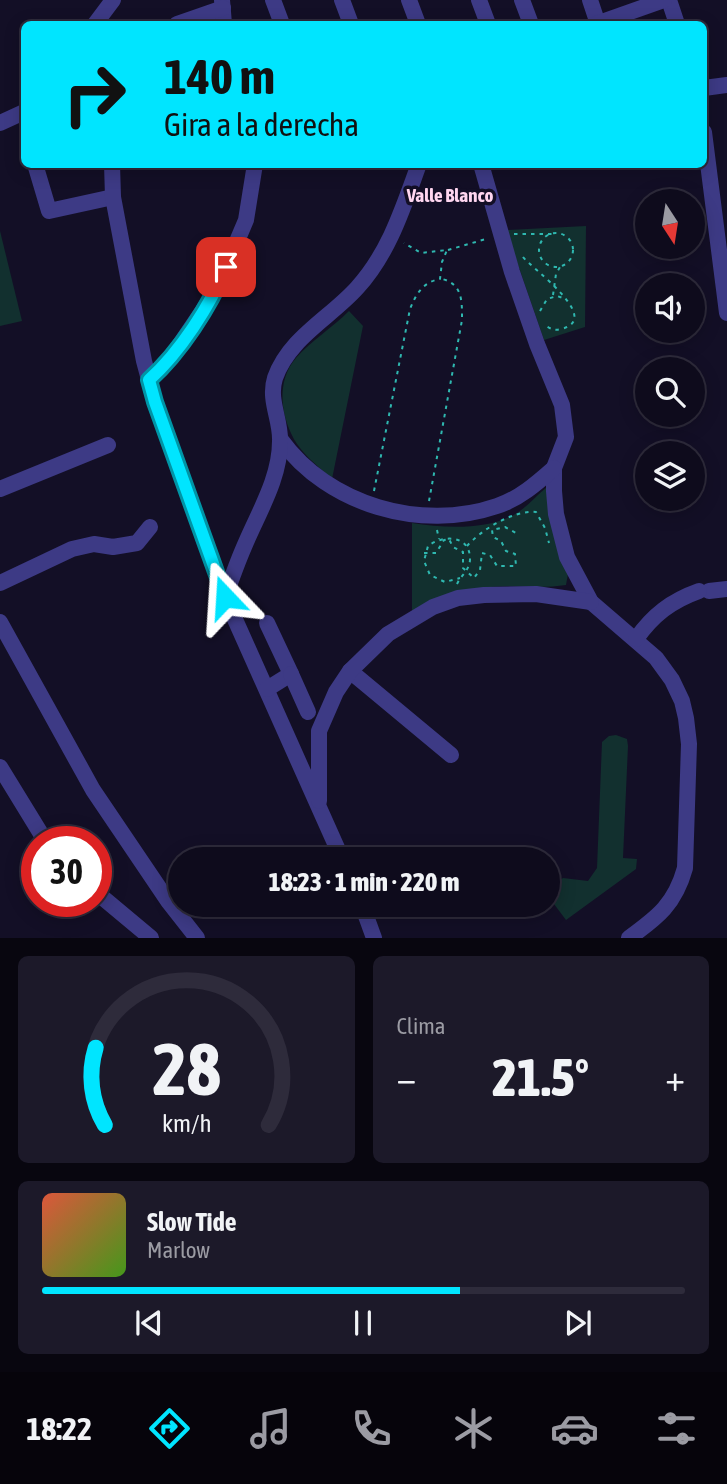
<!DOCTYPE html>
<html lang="es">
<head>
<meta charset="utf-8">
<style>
  body { margin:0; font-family:"Asap Condensed",sans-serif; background:#1c1929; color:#f1f3f6; height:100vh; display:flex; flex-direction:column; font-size:26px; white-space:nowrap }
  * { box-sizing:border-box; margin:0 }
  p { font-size:23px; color:#9b9ba3 }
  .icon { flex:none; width:38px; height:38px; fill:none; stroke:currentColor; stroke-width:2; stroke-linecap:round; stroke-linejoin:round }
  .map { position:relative; height:938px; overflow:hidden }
  .details { display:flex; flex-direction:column; gap:18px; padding:18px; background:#08060f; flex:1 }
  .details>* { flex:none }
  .hud { position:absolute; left:21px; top:21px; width:686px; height:147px; border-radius:10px; box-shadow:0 4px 18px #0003,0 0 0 2px #2e2b3b; background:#00e5ff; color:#111; overflow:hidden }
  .needle { width:46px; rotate:168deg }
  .tools { position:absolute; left:635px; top:189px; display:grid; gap:14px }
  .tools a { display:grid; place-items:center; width:70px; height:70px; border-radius:50%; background:#0e0b1c; box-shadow:0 4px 18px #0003,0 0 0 2px #2e2b3b; font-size:35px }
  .speed { position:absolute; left:21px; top:826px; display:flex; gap:14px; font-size:35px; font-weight:700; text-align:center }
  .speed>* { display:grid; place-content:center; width:91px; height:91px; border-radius:50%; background:#0e0b1c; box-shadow:0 4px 18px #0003,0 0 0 2px #2e2b3b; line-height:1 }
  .speed .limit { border:10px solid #d22; background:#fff; color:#111 }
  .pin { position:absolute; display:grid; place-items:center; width:60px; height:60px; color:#fff; margin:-30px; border-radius:14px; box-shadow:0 4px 10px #0006 }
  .me { position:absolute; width:77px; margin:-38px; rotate:340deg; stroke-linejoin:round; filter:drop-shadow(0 0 5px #0008) }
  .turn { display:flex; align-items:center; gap:24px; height:147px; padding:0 28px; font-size:32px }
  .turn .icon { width:91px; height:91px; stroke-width:2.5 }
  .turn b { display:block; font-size:49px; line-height:60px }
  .big { font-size:52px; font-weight:800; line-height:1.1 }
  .details .widget { flex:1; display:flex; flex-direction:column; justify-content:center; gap:10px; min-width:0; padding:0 24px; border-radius:10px; background:#1c1929 }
  .details .dial { align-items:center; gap:0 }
  .dial svg { height:182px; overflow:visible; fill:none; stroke:#2e2b3b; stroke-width:7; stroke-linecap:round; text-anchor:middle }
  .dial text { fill:#f1f3f6; stroke:none }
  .song { display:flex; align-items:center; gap:21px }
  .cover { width:84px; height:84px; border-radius:10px; background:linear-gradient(135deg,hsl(10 70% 55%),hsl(100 70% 35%)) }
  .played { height:7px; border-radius:4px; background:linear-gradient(90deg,#00e5ff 65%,#2e2b3b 65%) }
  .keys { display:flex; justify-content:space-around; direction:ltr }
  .heat { display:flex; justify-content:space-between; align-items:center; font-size:38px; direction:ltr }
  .details .tiles { flex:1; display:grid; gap:18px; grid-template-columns:1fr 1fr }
  .widget:last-child { grid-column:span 2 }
  .trip { position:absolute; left:168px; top:847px; width:392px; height:70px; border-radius:35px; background:#0e0b1c; box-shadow:0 4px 18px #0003,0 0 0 2px #2e2b3b; font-weight:800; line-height:70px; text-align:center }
  .tab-bar { display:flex; height:112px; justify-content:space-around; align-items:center; background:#06040b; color:#9b9ba3 }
  .tab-bar .icon { width:49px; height:49px }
  .tab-bar .current { color:#00e5ff }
  .tab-bar b { font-size:32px; color:#f1f3f6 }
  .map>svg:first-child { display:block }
  .green { fill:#12302f }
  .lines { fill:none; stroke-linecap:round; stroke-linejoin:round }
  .path { stroke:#2fb8b0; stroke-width:2; stroke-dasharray:3.5 5; stroke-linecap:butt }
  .minor { stroke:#3d3a85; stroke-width:16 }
  .route-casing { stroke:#0095a6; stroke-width:18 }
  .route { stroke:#00e5ff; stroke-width:12 }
  .labels { text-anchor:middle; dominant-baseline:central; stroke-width:7; stroke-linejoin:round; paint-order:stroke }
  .neighbourhood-label { font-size:19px; font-weight:bold; fill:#ffd6f0; stroke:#130f26 }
</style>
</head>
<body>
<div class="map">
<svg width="727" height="938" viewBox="0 0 727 938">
  <rect width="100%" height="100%" fill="#130f26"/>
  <g class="green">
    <path d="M586,226L585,327L544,340L506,230Z"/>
    <path d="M0,231L22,321L0,326Z"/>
    <path d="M349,311L363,326L332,479C320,468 306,457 297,444C281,419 275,382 296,358C312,340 332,328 349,311Z"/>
    <path d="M547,487L568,574L566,585C535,590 503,582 473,590C453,595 432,605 412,613V523C444,528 488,531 517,513C528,506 537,495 547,487Z"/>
    <path d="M616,735L627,739L628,746L623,858L637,859L636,869L566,920L548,896V889L563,878L588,881L597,868L602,742L609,736Z"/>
  </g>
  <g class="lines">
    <g class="path">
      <circle cx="556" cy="250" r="17"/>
      <path d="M514,234H552"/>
      <path d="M448,250L486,239"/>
      <path d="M523,257C531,268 604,319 561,329C555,331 551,329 546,326"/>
      <path d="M553,295L556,274L560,267"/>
      <path d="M540,311L547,299L557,296L566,299"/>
      <path d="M374,491L410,309C416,294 423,282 440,279L442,262L447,250L421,253L404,243"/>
      <path d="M429,501L462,320C462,302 463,284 442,279"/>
      <path d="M437,530L439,539"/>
      <path d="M467,546C481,530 513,510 536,512L545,528L549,543"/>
      <path d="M424,553H436L444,540L449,539L453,547L463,552V568L474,578L480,570L482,553L490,555L497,566H516L515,554L506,551L501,541L493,537L492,530L505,527L516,533"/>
      <path d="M457,584C461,575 470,570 470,559C470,534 442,535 428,546L424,561L430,575L445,582L460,578"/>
    </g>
    <g class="minor">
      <path d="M222,0L224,24"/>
      <path d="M273,0L282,24"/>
      <path d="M342,0L351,24"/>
      <path d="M409,0L418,24"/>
      <path d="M479,0L488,24"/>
      <path d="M522,0L531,24"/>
      <path d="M590,0L598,24"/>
      <path d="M669,0L677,24"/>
      <path d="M95,24L113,0"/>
      <path d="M177,24L223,8"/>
      <path d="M596,24L664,0"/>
      <path d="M704,88L727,85"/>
      <path d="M0,123L24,112"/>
      <path d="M704,132L727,313"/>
      <path d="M35,164L49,211L113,197"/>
      <path d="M112,164L113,197L144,361L155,402L225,597L342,859"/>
      <path d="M481,164L512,272L537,344L562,405L566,437L554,468V491L556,514L567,557L591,602L656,658L672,680L682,701L686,718L689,744L685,868C675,904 658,917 629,938"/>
      <path d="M149,380L170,359L216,291L246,220L255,164"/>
      <path d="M281,440C328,505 421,532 497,506C519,499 537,483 554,468"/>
      <path d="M0,489L108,445"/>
      <path d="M0,583L72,549L94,544L113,547L137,543L150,527"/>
      <path d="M709,591L727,589"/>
      <path d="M225,597C231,580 237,563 244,547C258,513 280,479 280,441C281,420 268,400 275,378C289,338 330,318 357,288C389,253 403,208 419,164"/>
      <path d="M0,622L93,790L168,901L197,938"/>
      <path d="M267,623L291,674L267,689"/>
      <path d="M636,639C653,615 671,601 699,591"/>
      <path d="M350,671L451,755"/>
      <path d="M291,674L308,712"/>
      <path d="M0,767L46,842"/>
      <path d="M319,801V731L336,692L350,671L388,634L433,607L458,598L484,595L536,594L591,602"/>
      <path d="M96,892L151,938"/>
      <path d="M362,905L374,938"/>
    </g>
  </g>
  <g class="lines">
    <g class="route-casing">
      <path id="route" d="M225,597L155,402L149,380C180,352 210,306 226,267"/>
    </g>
    <use href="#route" class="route"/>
  </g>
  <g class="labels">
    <g class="neighbourhood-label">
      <text x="450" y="195">Valle Blanco</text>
    </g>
  </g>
</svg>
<div class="tools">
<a><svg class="needle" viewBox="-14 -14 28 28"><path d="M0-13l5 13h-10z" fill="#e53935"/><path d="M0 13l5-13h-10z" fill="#9b9ba3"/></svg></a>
<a><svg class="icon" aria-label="sound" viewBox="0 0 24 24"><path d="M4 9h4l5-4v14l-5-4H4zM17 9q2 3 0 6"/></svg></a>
<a><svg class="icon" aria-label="search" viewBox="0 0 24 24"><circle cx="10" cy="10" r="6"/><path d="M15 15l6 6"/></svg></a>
<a><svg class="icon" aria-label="layers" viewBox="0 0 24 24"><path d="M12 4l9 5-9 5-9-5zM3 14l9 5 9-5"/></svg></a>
</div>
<div class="speed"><div class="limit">30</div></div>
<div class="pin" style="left:226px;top:267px;background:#d93025"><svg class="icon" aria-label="arrive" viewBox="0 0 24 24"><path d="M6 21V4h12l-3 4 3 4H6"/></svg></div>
<svg class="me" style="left:225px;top:597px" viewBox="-20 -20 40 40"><path d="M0-17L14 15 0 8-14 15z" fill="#00e5ff" stroke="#fff" stroke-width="4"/></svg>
<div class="trip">18:23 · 1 min · 220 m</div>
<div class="hud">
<div class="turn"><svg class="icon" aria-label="right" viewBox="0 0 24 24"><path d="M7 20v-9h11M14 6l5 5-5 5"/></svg><div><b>140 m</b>Gira a la derecha</div></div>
</div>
</div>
<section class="details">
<div class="tiles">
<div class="widget dial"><svg viewBox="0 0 100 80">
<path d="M14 69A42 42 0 1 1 86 69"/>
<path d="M14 69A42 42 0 0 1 10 35" stroke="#00e5ff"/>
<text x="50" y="56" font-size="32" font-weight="700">28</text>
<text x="50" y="72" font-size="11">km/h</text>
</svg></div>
<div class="widget"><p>Clima</p>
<div class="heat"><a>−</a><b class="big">21.5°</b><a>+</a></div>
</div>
<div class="widget">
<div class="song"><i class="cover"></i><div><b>Slow Tide</b><p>Marlow</p></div></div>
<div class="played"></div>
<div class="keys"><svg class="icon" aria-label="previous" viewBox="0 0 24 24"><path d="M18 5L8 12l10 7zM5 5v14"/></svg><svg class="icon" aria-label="pause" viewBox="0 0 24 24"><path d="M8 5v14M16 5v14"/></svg><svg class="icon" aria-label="next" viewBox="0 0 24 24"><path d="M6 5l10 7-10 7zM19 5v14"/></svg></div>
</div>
</div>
</section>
<nav class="tab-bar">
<b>18:22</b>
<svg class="icon current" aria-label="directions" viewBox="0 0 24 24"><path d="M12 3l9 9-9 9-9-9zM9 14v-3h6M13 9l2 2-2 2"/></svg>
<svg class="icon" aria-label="music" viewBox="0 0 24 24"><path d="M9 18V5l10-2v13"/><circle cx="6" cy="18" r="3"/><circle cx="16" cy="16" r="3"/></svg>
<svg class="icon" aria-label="phone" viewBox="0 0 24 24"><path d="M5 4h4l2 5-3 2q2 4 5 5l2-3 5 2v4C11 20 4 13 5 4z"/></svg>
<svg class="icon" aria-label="climate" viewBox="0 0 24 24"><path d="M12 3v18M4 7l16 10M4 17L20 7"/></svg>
<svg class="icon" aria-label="car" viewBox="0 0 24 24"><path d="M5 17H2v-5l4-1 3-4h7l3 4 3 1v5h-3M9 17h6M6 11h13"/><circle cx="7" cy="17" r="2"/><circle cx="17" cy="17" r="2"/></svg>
<svg class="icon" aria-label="filters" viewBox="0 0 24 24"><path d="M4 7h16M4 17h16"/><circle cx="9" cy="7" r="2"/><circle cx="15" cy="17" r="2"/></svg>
</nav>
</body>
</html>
